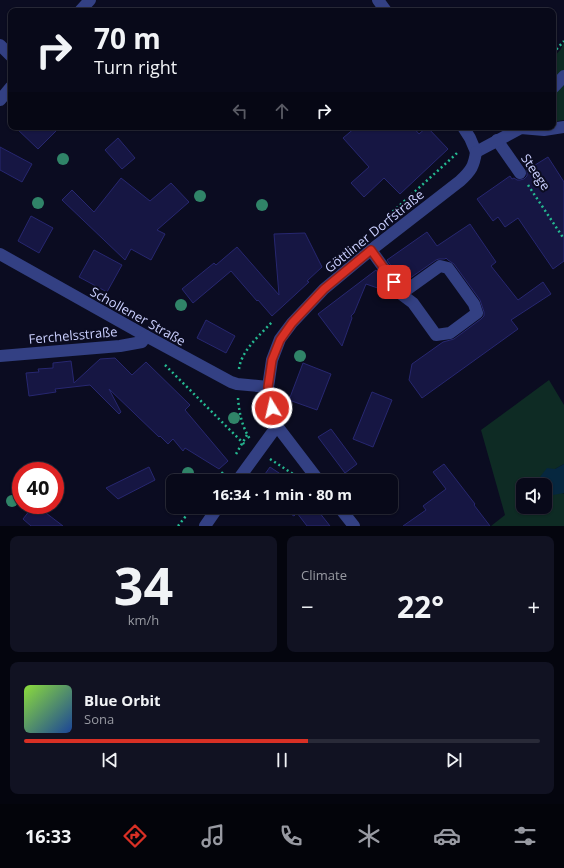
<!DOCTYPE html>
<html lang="en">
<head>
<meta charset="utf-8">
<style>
  body { margin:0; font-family:"Open Sans",sans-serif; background:#111222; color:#f1f3f6; height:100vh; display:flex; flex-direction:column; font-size:15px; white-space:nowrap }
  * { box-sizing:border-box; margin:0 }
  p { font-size:13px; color:#989aa2 }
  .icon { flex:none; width:22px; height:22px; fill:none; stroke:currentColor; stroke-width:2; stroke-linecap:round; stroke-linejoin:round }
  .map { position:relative; height:526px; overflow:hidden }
  .panel { display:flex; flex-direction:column; gap:10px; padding:10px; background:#04050e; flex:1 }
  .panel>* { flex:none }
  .hud { position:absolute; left:8px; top:8px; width:548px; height:122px; border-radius:8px; box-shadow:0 1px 3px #0004,0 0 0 1px #292a38; background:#080919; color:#f1f3f6; overflow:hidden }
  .fabs { position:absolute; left:516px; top:478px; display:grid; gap:8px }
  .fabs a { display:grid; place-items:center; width:36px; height:36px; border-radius:8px; background:#080919; box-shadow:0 1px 3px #0004,0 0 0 1px #292a38; font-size:20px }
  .speed { position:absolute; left:12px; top:462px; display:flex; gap:8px; font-size:20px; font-weight:700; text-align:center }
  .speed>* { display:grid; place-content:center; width:52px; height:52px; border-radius:50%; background:#080919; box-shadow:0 1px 3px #0004,0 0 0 1px #292a38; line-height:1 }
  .speed .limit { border:6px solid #d22; background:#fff; color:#111 }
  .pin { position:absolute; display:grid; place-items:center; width:34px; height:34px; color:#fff; margin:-17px; border-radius:8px; box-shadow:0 2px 6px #0006 }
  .me { position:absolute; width:44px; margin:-22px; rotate:351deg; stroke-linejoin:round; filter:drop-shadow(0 0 3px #0008) }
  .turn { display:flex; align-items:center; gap:14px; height:84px; padding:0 20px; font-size:18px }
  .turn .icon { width:52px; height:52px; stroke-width:2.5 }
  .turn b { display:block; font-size:28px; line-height:34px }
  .lanes { display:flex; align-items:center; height:38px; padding:0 20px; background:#0003; justify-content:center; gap:20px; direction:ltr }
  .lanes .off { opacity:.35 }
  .big { font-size:30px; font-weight:700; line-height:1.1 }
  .panel .widget { flex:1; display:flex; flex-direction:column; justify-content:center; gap:6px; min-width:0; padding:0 14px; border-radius:8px; background:#111222 }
  .panel .dial { align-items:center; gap:0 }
  .dial b { font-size:52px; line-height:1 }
  .song { display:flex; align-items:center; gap:12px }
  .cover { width:48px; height:48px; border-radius:6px; background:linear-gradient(135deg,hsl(90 70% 55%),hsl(220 70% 35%)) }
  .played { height:4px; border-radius:2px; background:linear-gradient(90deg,#d93025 55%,#292a38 55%) }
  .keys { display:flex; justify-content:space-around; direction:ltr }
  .heat { display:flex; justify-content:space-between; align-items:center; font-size:22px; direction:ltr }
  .panel .tiles { flex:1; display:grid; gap:10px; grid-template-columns:1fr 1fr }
  .widget:last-child { grid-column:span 2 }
  .trip { position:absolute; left:166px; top:474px; width:232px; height:40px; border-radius:8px; background:#080919; box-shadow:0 1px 3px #0004,0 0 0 1px #292a38; font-weight:700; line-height:40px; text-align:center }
  .dock { display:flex; height:64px; justify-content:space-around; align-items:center; background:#03040a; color:#989aa2 }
  .dock .icon { width:28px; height:28px }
  .dock .current { color:#d93025 }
  .dock b { font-size:18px; color:#f1f3f6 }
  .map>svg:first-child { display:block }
  .green { fill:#0e2b24; fill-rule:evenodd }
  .water { fill:#06273f }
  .building { fill:#161643; stroke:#272770 }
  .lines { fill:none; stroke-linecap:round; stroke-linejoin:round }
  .path { stroke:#25b991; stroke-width:2.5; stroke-dasharray:2 3; stroke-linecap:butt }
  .minor { stroke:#334083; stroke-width:12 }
  .tree { fill:#308468 }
  .route-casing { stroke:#8d1f18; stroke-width:10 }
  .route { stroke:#d93025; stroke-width:7 }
  .labels { text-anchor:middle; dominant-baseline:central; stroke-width:4; stroke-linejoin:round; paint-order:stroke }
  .street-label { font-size:13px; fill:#cbd0ff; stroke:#0b0c21 }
</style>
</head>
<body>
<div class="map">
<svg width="564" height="526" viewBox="0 0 564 526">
  <rect width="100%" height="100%" fill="#0b0c21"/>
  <g class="green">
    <path d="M564,42V120L553,122V58L561,49Z"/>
    <path d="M549,380L564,405V464L555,469L563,494L564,493V526H491L505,515L481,430ZM523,485H545V507H523Z"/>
  </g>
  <path class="water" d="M564,464V493L553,495L540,477L547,468L555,469Z"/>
  <g class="building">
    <path d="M15,127H60L38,149Z"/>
    <path d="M356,127H413L419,134L427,127L448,149L400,194L384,178L364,197L351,183L369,167L343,138Z"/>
    <path d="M118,138L135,158L122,169L105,150Z"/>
    <path d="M0,147L32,164L22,182L0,170Z"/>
    <path d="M548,157L564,182V261L553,269L518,218L505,227L498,217L493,221L477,199L510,176L512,179L514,178L517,180H520L524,179L527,176V170Z"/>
    <path d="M121,178L150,201L171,183L189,202L157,230L165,234L151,260L131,249L125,260L62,200L72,190L94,212Z"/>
    <path d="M31,216L53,228L39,253L18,241Z"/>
    <path d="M470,224L496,262L491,266L518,300L543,282L551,294L511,320L518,329L422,398L409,380L412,364L443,342L454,339L481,319L484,316V312L480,300L454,264L448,260L446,258L445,259H439L436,260L403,283L387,260L427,232L437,246Z"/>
    <path d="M305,233L322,267L307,281L309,282L272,316L258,300L257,301L231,271L193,303L182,289L214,263L216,265L237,247L279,295L274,234Z"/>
    <path d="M94,250L122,265L107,292L79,277Z"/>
    <path d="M376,270L392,293L366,284L354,313L351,316L352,318L342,346L318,314Z"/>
    <path d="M206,320L235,336L226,353L197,338Z"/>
    <path d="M115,358L132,375L146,362L190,405L185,410L228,461L219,469L185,448L183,451L173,439L168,444L160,436L159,437L109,389L121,412L119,414L90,385L55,389L56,392L29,396L26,373L39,372L38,369L53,368V363L71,361L74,383L100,359Z"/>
    <path d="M303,363L331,374L317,410L289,400Z"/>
    <path d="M372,392L392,400L373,447L353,439Z"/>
    <path d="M331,429L357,464L345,473L318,437Z"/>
    <path d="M444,464L475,504L474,505L490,526H403L426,510L423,506L446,489L433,472Z"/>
    <path d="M149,467L155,480L118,499L106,488Z"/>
    <path d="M270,467L291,481H260Z"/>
    <path d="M34,505H52L46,513L63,526H31L23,519Z"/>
    <path d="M279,507H315L330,526H307L297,513L294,516Z"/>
  </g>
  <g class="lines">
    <g class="path">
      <path d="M553,53L564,41"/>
      <path d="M528,185L564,239"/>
      <path d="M389,215L454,156L459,151"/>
      <path d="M165,365L243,443L245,444"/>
      <path d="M239,369C241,351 260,335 272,322"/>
      <path d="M238,398C239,412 242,427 250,439"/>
      <path d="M236,454L247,435"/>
      <path d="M270,459L293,474"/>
      <path d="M215,481L224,471"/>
      <path d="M178,526L193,507"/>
    </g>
    <g class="minor">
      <path d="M378,0L386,11"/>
      <path d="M80,11L90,0"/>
      <path d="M0,45L11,56"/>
      <path d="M553,88L564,76"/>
      <path d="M0,100L11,87"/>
      <path d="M463,127L470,138L476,152"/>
      <path d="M497,140L520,173"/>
      <path d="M476,152L521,128L544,130L564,127"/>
      <path d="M371,250L394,282L401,294L413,303L436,335L450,333L477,313L474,304L448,268L440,266L401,294"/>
      <path d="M0,254L146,336L231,382L237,384L268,387"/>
      <path d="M0,356L120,346L142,342L146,336"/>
      <path d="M237,481L277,426"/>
      <path d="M319,481L277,426L272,408L268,387L272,360L280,339L292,323L324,289L371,250L460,181C471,171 474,166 476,152"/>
      <path d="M339,507L354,526"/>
      <path d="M205,526L218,507"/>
    </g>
  </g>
  <g class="tree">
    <circle cx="63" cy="159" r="6"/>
    <circle cx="200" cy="196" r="6"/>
    <circle cx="38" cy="203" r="6"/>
    <circle cx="262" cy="205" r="6"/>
    <circle cx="181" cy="305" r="6"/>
    <circle cx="300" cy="356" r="6"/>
    <circle cx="234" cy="418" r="6"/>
    <circle cx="188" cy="473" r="6"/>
    <circle cx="12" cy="501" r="6"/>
  </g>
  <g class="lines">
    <g class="route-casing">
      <path id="route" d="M272,408L268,387L272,360L280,340L292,323L324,289L371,250L394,282"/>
    </g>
    <use href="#route" class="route"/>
  </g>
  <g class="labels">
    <g class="street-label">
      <text transform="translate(536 172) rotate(56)">Steege</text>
      <text transform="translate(374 231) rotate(-39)">Göttliner Dorfstraße</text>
      <text transform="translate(138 316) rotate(29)">Schollener Straße</text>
      <text transform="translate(73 335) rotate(-5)">Ferchelsstraße</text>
    </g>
  </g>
</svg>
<div class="fabs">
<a><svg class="icon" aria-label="sound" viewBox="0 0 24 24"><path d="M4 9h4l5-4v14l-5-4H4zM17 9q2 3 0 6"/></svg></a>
</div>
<div class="speed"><div class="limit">40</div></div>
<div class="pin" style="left:394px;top:282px;background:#d93025"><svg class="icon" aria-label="arrive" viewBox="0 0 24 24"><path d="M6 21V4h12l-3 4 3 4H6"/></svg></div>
<svg class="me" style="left:272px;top:408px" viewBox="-20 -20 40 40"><circle r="17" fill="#d93025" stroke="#fff" stroke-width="3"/><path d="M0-11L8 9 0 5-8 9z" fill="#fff"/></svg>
<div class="trip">16:34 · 1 min · 80 m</div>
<div class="hud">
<div class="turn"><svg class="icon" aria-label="right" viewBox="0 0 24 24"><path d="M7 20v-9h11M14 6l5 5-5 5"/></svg><div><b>70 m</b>Turn right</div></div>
<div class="lanes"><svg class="icon off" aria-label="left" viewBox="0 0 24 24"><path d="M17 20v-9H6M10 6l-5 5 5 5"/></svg><svg class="icon off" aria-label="ahead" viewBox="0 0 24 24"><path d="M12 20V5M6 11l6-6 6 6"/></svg><svg class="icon" aria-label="right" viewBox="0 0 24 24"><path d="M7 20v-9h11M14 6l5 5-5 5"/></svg></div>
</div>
</div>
<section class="panel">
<div class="tiles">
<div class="widget dial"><b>34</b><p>km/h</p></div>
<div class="widget"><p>Climate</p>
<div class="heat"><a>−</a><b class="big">22°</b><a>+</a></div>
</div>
<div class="widget">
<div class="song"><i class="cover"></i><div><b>Blue Orbit</b><p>Sona</p></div></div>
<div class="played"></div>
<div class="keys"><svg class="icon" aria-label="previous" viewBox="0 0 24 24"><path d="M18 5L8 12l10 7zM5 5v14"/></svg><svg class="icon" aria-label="pause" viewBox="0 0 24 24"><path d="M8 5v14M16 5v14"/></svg><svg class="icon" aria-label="next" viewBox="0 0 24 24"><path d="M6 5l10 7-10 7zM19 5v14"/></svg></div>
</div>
</div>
</section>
<nav class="dock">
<b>16:33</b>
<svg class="icon current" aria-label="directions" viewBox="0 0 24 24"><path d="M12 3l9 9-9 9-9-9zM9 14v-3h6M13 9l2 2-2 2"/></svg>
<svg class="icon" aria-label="music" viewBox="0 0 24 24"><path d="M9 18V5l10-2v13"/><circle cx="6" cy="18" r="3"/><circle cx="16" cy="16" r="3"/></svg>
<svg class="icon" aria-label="phone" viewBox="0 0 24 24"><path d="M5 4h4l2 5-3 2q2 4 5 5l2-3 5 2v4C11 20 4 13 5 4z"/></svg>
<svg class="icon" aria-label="climate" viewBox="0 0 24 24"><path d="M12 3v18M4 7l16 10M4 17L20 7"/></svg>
<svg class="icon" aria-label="car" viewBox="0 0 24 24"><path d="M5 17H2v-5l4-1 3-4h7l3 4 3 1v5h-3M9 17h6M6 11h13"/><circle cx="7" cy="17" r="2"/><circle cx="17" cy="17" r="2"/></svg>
<svg class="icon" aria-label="filters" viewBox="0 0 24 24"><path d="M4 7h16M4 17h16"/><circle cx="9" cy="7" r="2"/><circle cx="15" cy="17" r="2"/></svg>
</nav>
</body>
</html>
